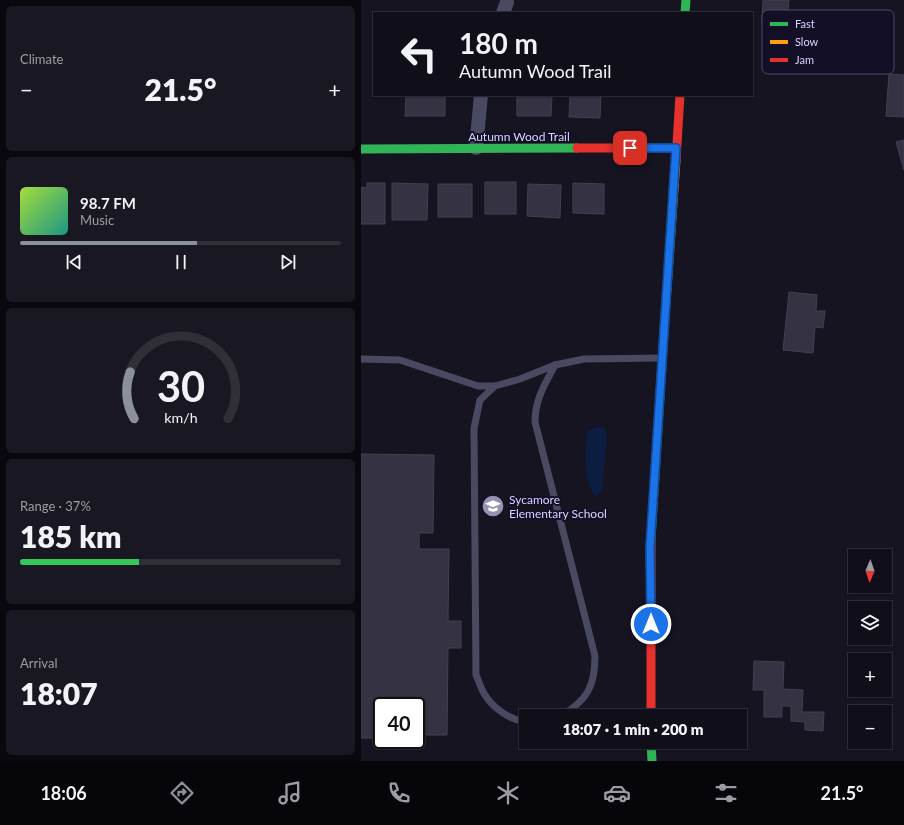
<!DOCTYPE html>
<html lang="en">
<head>
<meta charset="utf-8">
<style>
  body { margin:0; font-family:Lato,sans-serif; background:#191822; color:#f1f3f6; height:100vh; display:flex; flex-direction:column; font-size:15px; white-space:nowrap }
  * { box-sizing:border-box; margin:0 }
  p { font-size:13px; color:#9c9ca2 }
  .icon { flex:none; width:22px; height:22px; fill:none; stroke:currentColor; stroke-width:2; stroke-linecap:round; stroke-linejoin:round }
  .map { position:relative; flex:1; overflow:hidden }
  .details { display:flex; flex-direction:column; gap:6px; padding:6px; background:#09080e; width:361px }
  .details>* { flex:none }
  .hud { position:absolute; left:12px; top:12px; width:380px; height:84px; border-radius:0px; box-shadow:0 1px 3px #0004,0 0 0 1px #302f38; background:#100f19; color:#f1f3f6; overflow:hidden }
  .needle { width:26px; rotate:182deg }
  .buttons { position:absolute; left:487px; top:549px; display:grid; gap:8px }
  .buttons a { display:grid; place-items:center; width:44px; height:44px; border-radius:0px; background:#100f19; box-shadow:0 1px 3px #0004,0 0 0 1px #302f38; font-size:20px }
  .speed { position:absolute; left:12px; top:697px; display:flex; gap:8px; font-size:20px; font-weight:700; text-align:center }
  .speed>* { display:grid; place-content:center; width:52px; height:52px; border-radius:50%; background:#100f19; box-shadow:0 1px 3px #0004,0 0 0 1px #302f38; line-height:1 }
  .speed .limit { border:2px solid #111; border-radius:6px; background:#fff; color:#111 }
  .pin { position:absolute; display:grid; place-items:center; width:34px; height:34px; color:#fff; margin:-17px; border-radius:8px; box-shadow:0 2px 6px #0006 }
  .me { position:absolute; width:44px; margin:-22px; rotate:0deg; stroke-linejoin:round; filter:drop-shadow(0 0 3px #0008) }
  .turn { display:flex; align-items:center; gap:14px; height:84px; padding:0 20px; font-size:18px }
  .turn .icon { width:52px; height:52px; stroke-width:2.5 }
  .turn b { display:block; font-size:28px; line-height:34px }
  .big { font-size:30px; font-weight:800; line-height:1.1 }
  .details .tile { flex:1; display:flex; flex-direction:column; justify-content:center; gap:6px; min-width:0; padding:0 14px; border-radius:6px; background:#191822 }
  .details .dial { align-items:center; gap:0 }
  .dial svg { height:104px; overflow:visible; fill:none; stroke:#302f38; stroke-width:7; stroke-linecap:round; text-anchor:middle }
  .dial text { fill:#f1f3f6; stroke:none }
  .song { display:flex; align-items:center; gap:12px }
  .cover { width:48px; height:48px; border-radius:6px; background:linear-gradient(135deg,hsl(80 70% 55%),hsl(170 70% 35%)) }
  .played { height:4px; border-radius:2px; background:linear-gradient(90deg,#8c9099 55%,#302f38 55%) }
  .keys { display:flex; justify-content:space-around; direction:ltr }
  .heat { display:flex; justify-content:space-between; align-items:center; font-size:22px; direction:ltr }
  .charge { height:6px; border-radius:3px; background:linear-gradient(90deg,#34c759 37%,#302f38 0) }
  .trip { position:absolute; left:158px; top:709px; width:228px; height:40px; border-radius:0px; background:#100f19; box-shadow:0 1px 3px #0004,0 0 0 1px #302f38; font-weight:800; line-height:40px; text-align:center }
  .tab-bar { display:flex; height:64px; justify-content:space-around; align-items:center; background:#06060a; color:#9c9ca2 }
  .tab-bar .icon { width:28px; height:28px }
  .tab-bar .active { color:#8c9099 }
  .tab-bar b { font-size:18px; color:#f1f3f6 }
  main { display:flex; flex:1; min-height:0 }
  .map>svg:first-child { display:block }
  .water { fill:#0b1e41 }
  .building { fill:#343243; stroke:#433f54 }
  .lines { fill:none; stroke-linecap:round; stroke-linejoin:round }
  .lane { stroke:#4a4962; stroke-width:7 }
  .street { stroke:#4a4962; stroke-width:14 }
  .fast { stroke:#30b455; stroke-width:9 }
  .slow { stroke:#ff9f0a; stroke-width:9 }
  .jam { stroke:#e5322d; stroke-width:9 }
  .route-casing { stroke:#114b97; stroke-width:10 }
  .route { stroke:#1a73e8; stroke-width:7 }
  .labels { text-anchor:middle; dominant-baseline:central; stroke-width:4; stroke-linejoin:round; paint-order:stroke }
  .street-label { font-size:12px; fill:#d9d4ff; stroke:#130f26 }
  .poi-label { font-size:12px; fill:#d9d4ff; stroke:#130f26; text-anchor:start }
  .key { fill:#130f26; stroke:#4e4a67; stroke-width:1 }
  .key-label { font-size:11px; fill:#d9d4ff }
</style>
</head>
<body>
<main>
<section class="details">
<div class="tile"><p>Climate</p>
<div class="heat"><a>−</a><b class="big">21.5°</b><a>+</a></div>
</div>
<div class="tile">
<div class="song"><i class="cover"></i><div><b>98.7 FM</b><p>Music</p></div></div>
<div class="played"></div>
<div class="keys"><svg class="icon" aria-label="previous" viewBox="0 0 24 24"><path d="M18 5L8 12l10 7zM5 5v14"/></svg><svg class="icon" aria-label="pause" viewBox="0 0 24 24"><path d="M8 5v14M16 5v14"/></svg><svg class="icon" aria-label="next" viewBox="0 0 24 24"><path d="M6 5l10 7-10 7zM19 5v14"/></svg></div>
</div>
<div class="tile dial"><svg viewBox="0 0 100 80">
<path d="M14 69A42 42 0 1 1 86 69"/>
<path d="M14 69A42 42 0 0 1 11 33" stroke="#8c9099"/>
<text x="50" y="56" font-size="32" font-weight="700">30</text>
<text x="50" y="72" font-size="11">km/h</text>
</svg></div>
<div class="tile"><p>Range · 37%</p><b class="big">185 km</b><div class="charge"></div></div>
<div class="tile"><p>Arrival</p><b class="big">18:07</b></div>
</section>
<div class="map">
<svg width="543" height="761" viewBox="0 0 543 761">
  <rect width="100%" height="100%" fill="#161421"/>
  <path class="water" d="M237,427L244,428L246,437L241,492L234,496C222,478 223,451 227,430Z"/>
  <g class="building">
    <path d="M402,0H428L426,23L401,21Z"/>
    <path d="M528,74L543,75V117L525,116Z"/>
    <path d="M45,95H84V116H44Z"/>
    <path d="M156,95H191L190,116H156Z"/>
    <path d="M209,95H240L239,118L208,117Z"/>
    <path d="M543,140V170L535,142Z"/>
    <rect x="124" y="182" width="31" height="32"/>
    <path d="M6,183H24V224H0V187L6,188Z"/>
    <path d="M31,183L67,184L66,220H31Z"/>
    <path d="M212,183L243,184V214L212,213Z"/>
    <rect x="77" y="184" width="34" height="33"/>
    <path d="M167,184L200,185L199,218L166,216Z"/>
    <path d="M428,292L456,295L455,311H464L462,328L454,327L452,353L422,350Z"/>
    <path d="M0,454L73,455L72,533H58V549H88L87,621H100V648H87L86,735H57V739H55V706H21V738H0Z"/>
    <path d="M393,661L423,662L422,689L442,690L441,712H463L462,731L444,730V722L430,721V706H421V717H403V690H392Z"/>
  </g>
  <g class="lines">
    <g class="lane">
      <path d="M0,359L39,360L117,386H134L159,379L194,365L223,359L301,358"/>
      <path d="M194,365C184,384 174,399 174,422L234,656C234,687 226,700 200,716"/>
      <path d="M134,386L119,400L113,428L115,675C118,681 120,689 124,695C132,708 150,721 165,721"/>
    </g>
    <g class="street">
      <path d="M142,13L146,2"/>
      <path d="M115,148L120,95"/>
    </g>
    <g class="fast">
      <path d="M324,13L325,0"/>
      <path d="M0,149L216,148"/>
      <path d="M290,539L303,331"/>
      <path d="M290,742L291,761"/>
    </g>
    <path class="slow" d="M303,331L315,160"/>
    <g class="jam">
      <path d="M216,148H315"/>
      <path d="M315,160L319,95"/>
      <path d="M290,539V716"/>
    </g>
  </g>
  <g class="lines">
    <g class="route-casing">
      <path id="route" d="M269,148H315L289,547L290,624"/>
    </g>
    <use href="#route" class="route"/>
  </g>
  <defs>
    <g id="school-disc" transform="scale(1.15)"><circle r="9.5" fill="#9591b1" stroke="#130f26"/><path d="M0-5L7-2L0 1L-7-2ZM-4 1L0 2.5L4 1V4Q0 6-4 4Z" fill="#fff"/></g>
  </defs>
  <g fill-rule="evenodd">
    <use href="#school-disc" x="132" y="506"/>
  </g>
  <g class="labels">
    <g class="street-label">
      <text x="158" y="136">Autumn Wood Trail</text>
    </g>
    <g class="poi-label">
      <text x="148" y="499">Sycamore<tspan x="148" dy="14">Elementary School</tspan></text>
    </g>
  </g>
  <rect x="401" y="10" width="132" height="64" rx="6" class="key"/>
  <rect x="409" y="22" width="18" height="4" fill="#30b455"/>
  <rect x="409" y="40" width="18" height="4" fill="#ff9f0a"/>
  <rect x="409" y="58" width="18" height="4" fill="#e5322d"/>
  <g class="key-label">
    <text x="434" y="28">Fast</text>
    <text x="434" y="46">Slow</text>
    <text x="434" y="64">Jam</text>
  </g>
</svg>
<div class="buttons">
<a><svg class="needle" viewBox="-14 -14 28 28"><path d="M0-13l5 13h-10z" fill="#e53935"/><path d="M0 13l5-13h-10z" fill="#9c9ca2"/></svg></a>
<a><svg class="icon" aria-label="layers" viewBox="0 0 24 24"><path d="M12 4l9 5-9 5-9-5zM3 14l9 5 9-5"/></svg></a>
<a>+</a>
<a>−</a>
</div>
<div class="speed"><div class="limit">40</div></div>
<div class="pin" style="left:269px;top:148px;background:#d93025"><svg class="icon" aria-label="arrive" viewBox="0 0 24 24"><path d="M6 21V4h12l-3 4 3 4H6"/></svg></div>
<svg class="me" style="left:290px;top:624px" viewBox="-20 -20 40 40"><circle r="17" fill="#1a73e8" stroke="#fff" stroke-width="3"/><path d="M0-11L8 9 0 5-8 9z" fill="#fff"/></svg>
<div class="trip">18:07 · 1 min · 200 m</div>
<div class="hud">
<div class="turn"><svg class="icon" aria-label="left" viewBox="0 0 24 24"><path d="M17 20v-9H6M10 6l-5 5 5 5"/></svg><div><b>180 m</b>Autumn Wood Trail</div></div>
</div>
</div>
</main>
<nav class="tab-bar">
<b>18:06</b>
<svg class="icon active" aria-label="directions" viewBox="0 0 24 24"><path d="M12 3l9 9-9 9-9-9zM9 14v-3h6M13 9l2 2-2 2"/></svg>
<svg class="icon" aria-label="music" viewBox="0 0 24 24"><path d="M9 18V5l10-2v13"/><circle cx="6" cy="18" r="3"/><circle cx="16" cy="16" r="3"/></svg>
<svg class="icon" aria-label="phone" viewBox="0 0 24 24"><path d="M5 4h4l2 5-3 2q2 4 5 5l2-3 5 2v4C11 20 4 13 5 4z"/></svg>
<svg class="icon" aria-label="climate" viewBox="0 0 24 24"><path d="M12 3v18M4 7l16 10M4 17L20 7"/></svg>
<svg class="icon" aria-label="car" viewBox="0 0 24 24"><path d="M5 17H2v-5l4-1 3-4h7l3 4 3 1v5h-3M9 17h6M6 11h13"/><circle cx="7" cy="17" r="2"/><circle cx="17" cy="17" r="2"/></svg>
<svg class="icon" aria-label="filters" viewBox="0 0 24 24"><path d="M4 7h16M4 17h16"/><circle cx="9" cy="7" r="2"/><circle cx="15" cy="17" r="2"/></svg>
<b>21.5°</b>
</nav>
</body>
</html>
